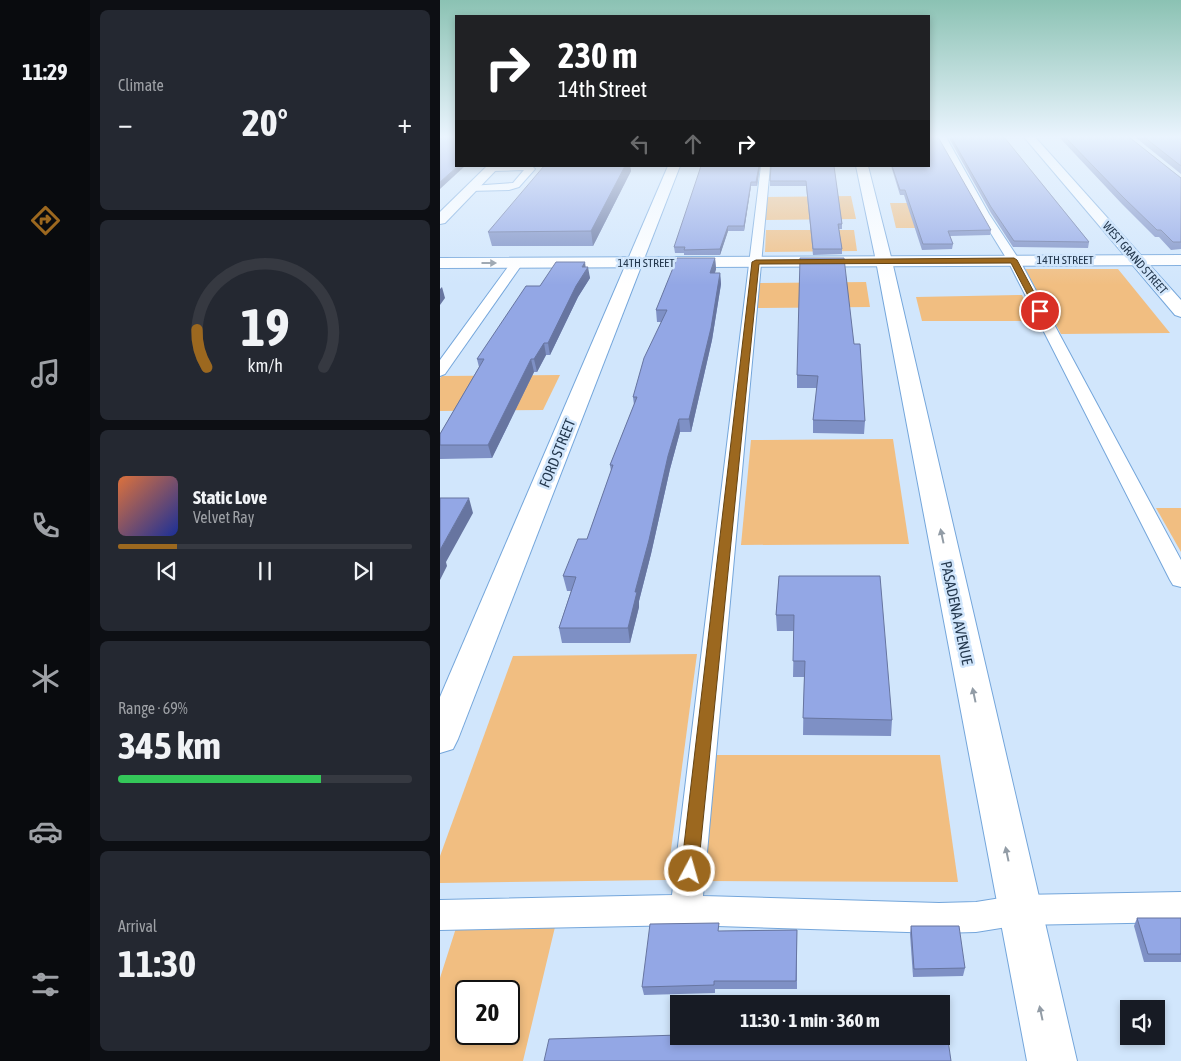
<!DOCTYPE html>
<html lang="en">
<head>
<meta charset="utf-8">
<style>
  body { margin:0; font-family:"Asap Condensed",sans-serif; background:#242831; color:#f1f3f6; height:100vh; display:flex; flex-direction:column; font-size:19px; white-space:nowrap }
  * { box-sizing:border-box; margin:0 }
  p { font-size:16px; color:#9ea1a6 }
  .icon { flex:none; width:28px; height:28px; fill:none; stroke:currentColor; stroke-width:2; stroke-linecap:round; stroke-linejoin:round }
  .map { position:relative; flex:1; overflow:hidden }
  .details { display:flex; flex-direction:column; gap:10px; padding:10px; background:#0d0f14; width:350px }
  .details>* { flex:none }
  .top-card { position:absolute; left:15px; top:15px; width:475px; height:152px; border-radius:0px; box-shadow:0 2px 8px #0003; background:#202124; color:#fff; overflow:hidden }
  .fabs { position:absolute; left:680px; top:1000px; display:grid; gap:10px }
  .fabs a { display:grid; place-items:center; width:45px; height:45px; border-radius:0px; background:#171b24; box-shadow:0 2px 8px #0003; font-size:25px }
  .speed { position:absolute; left:15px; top:980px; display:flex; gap:10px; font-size:25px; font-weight:700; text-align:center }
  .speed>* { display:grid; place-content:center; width:65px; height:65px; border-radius:50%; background:#171b24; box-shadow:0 2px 8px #0003; line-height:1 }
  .speed .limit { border:2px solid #111; border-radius:8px; background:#fff; color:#111 }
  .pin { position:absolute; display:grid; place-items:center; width:42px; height:42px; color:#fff; margin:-21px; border:2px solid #fff; border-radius:50%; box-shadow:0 1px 5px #0007 }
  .me { position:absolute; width:55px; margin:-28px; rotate:6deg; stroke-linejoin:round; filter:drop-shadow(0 0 4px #0008) }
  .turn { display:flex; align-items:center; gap:18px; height:105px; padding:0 20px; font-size:22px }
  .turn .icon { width:65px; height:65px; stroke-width:2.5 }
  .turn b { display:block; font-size:35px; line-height:42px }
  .lanes { display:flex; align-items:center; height:48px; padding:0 20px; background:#0003; justify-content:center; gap:25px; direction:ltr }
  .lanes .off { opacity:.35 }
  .big { font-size:38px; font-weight:700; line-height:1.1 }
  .details .tile { flex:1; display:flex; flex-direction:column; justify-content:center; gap:8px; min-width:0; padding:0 18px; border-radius:8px; background:#242831 }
  .details .dial { align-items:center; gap:0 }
  .dial svg { height:130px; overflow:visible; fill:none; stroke:#363941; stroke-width:7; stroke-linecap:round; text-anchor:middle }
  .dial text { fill:#f1f3f6; stroke:none }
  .song { display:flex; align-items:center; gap:15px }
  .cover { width:60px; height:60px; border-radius:8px; background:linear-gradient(135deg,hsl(20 70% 55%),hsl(230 70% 35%)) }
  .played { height:5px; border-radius:2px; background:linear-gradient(90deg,#9c681f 20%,#363941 20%) }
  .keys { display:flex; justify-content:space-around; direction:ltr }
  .heat { display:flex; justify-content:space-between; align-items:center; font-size:28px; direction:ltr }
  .charge { height:8px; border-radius:4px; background:linear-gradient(90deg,#34c759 69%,#363941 0) }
  .trip { position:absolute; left:230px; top:995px; width:280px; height:50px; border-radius:0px; background:#171b24; box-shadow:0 2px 8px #0003; font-weight:700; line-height:50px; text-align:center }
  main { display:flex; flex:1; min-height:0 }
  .menu { display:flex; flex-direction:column; width:90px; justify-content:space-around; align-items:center; background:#090b0e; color:#9ea1a6 }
  .menu .icon { width:35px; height:35px }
  .menu .selected { color:#9c681f }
  .menu b { font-size:22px; color:#f1f3f6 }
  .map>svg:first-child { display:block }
  .green { fill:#f1be81; fill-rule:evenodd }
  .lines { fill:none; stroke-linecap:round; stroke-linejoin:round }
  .service-casing { stroke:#74a6db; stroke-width:2 }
  .minor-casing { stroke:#74a6db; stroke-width:2 }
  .tertiary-casing { stroke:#74a6db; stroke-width:2 }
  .service { fill:#fff; fill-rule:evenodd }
  .minor { fill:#fff; fill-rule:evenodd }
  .tertiary { fill:#fff; fill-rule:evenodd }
  .wall { fill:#7e90c5 }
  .shaded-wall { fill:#6775a0 }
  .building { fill:#93a7e5; stroke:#6775a0 }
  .oneway { fill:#929ca6 }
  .route { fill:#9c681f; stroke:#654414 }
  .labels { text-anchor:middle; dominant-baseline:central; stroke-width:5; stroke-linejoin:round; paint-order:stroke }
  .far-street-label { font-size:12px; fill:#24384e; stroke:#d1e6fc }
  .street-label { font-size:15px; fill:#24384e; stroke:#d1e6fc }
</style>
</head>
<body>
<main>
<nav class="menu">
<b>11:29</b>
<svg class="icon selected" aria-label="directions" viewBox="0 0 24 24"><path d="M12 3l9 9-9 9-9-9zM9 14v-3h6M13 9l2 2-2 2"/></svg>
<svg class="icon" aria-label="music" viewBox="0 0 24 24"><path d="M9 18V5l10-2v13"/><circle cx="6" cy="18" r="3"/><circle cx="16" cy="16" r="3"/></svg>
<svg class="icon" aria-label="phone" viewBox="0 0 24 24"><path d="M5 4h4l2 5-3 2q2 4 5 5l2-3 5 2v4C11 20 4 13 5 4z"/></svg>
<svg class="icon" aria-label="climate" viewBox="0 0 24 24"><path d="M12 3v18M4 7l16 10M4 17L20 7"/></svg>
<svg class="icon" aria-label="car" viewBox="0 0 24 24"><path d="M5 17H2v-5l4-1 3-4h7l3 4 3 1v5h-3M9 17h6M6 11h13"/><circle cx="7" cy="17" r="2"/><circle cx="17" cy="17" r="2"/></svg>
<svg class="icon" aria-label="filters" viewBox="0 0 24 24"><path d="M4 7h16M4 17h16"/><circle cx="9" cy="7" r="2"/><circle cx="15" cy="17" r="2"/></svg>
</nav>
<section class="details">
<div class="tile"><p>Climate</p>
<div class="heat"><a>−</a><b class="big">20°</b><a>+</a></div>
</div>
<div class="tile dial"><svg viewBox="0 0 100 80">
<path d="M14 69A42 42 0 1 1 86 69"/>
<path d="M14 69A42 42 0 0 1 8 46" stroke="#9c681f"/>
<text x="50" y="56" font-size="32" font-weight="700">19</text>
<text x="50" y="72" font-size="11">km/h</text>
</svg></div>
<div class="tile">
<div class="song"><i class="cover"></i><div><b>Static Love</b><p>Velvet Ray</p></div></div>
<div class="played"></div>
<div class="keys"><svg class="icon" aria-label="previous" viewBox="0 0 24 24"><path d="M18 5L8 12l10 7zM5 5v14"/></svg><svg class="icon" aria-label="pause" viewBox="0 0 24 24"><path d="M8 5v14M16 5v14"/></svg><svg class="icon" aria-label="next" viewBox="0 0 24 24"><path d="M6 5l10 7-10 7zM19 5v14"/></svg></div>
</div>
<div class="tile"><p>Range · 69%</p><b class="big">345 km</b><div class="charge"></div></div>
<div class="tile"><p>Arrival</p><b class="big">11:30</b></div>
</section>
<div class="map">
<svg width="741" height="1061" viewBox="0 0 741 1061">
  <rect width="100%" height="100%" fill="#d1e6fc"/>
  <g class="green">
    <path d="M411,196L416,219L325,220L326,197Z"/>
    <path d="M450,203H530L544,228H456Z"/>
    <path d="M326,230H414L417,251L325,252Z"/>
    <path d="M585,269H678L730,333L621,334Z"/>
    <path d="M426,282L430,307L315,308L316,283Z"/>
    <path d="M582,295L594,321H482L476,297Z"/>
    <path d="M120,375L103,410L0,411V378L2,376Z"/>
    <path d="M453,439L469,544L301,545L311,440Z"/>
    <path d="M716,508H741V552Z"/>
    <path d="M257,654L227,880L0,883V856L73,656Z"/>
    <path d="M275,755H500L518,882L261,881Z"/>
    <path d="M115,927L83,1061H0V978L16,928ZM26,991H69V1034H26Z"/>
  </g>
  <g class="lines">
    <g class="service-casing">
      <g id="service">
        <path d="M498,137H506L549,214L580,261L741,560V587L733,585L730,580L568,261L539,214Z"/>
        <path d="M49,166H92L95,169L79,187L69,190L28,191V187L31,186L73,183L84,170L52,171L49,170Z"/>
        <path d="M321,166H330L263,896L499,903L536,902L579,895L741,892V922L579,925L536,932L499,933L246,925L0,930V900L232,895Z"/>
        <path d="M77,259L83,263L5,374L0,376V360L73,260Z"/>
      </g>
    </g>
    <g class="minor-casing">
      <g id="minor">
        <path d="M584,137H595L741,300V317L735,315Z"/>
        <path d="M47,166H60L5,223L0,224V212Z"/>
        <path d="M228,166H240L18,739L13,749L0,753V697Z"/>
        <path d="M416,166H428L452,261L637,1061H587L436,261Z"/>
      </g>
    </g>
    <g class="tertiary-casing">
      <path id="tertiary" d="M741,255V265L0,268V258Z"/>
    </g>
    <use href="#service" class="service"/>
    <use href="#minor" class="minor"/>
    <use href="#tertiary" class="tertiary"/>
  </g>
  <g class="wall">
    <path d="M510,137H564L649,242L648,248L573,247L551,213L510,140Z"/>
    <path d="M619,137H689L741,178V249L731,250L719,237H715L682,204Z"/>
    <path d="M695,137H741V174Z"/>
    <path d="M185,166H190L191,171L153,246H52L48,232Z"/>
    <path d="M320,166L317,186H311L304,231H288L280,255H244V253H235L234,247Z"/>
    <path d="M394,166L402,224V229H399L402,249V254L373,255L366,186H330V181Z"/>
    <path d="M451,166H489L551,230L550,235L510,236L513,244L512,249L482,250L464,195H460Z"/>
    <path d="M275,258L276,269L275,273H280L281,284L272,340L251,432H240L230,469L211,554L199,601V607L190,643H122L119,628L131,591H127L123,576L147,539L171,471L170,465L194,405L193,397L221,322H217L216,310Z"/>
    <path d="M146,267L150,278L138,297L110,355H106L97,372H94L52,458L0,459V434L39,367L37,359L100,286Z"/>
    <path d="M414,344L425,421L424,434L373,433V420L377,388H357V375Z"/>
    <path d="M339,576L452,720L451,736L363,735L364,677H353L354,631H337L336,615Z"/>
    <path d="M697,918H741V962H704L694,926Z"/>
    <path d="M471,926L525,968L523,976L473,977L470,934Z"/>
    <path d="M357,930V989H275V993L204,995L202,987L280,931Z"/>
  </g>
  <g class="shaded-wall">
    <path d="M18,166H25L0,189V182Z"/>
    <path d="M185,166H190L191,171L153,246L151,231Z"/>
    <path d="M319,166H320L317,186L316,182Z"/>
    <path d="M311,182V186L304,231V226Z"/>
    <path d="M288,226V231L280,255V249Z"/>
    <path d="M275,258L276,269L271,284L270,273Z"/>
    <path d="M145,262L146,270L148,267L150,278L138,297L110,355L108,343L142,267Z"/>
    <path d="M280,273L281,284L272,340L251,432L249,419Z"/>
    <path d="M2,287L5,298L0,305V289Z"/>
    <path d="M104,343L106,355L97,372L94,359Z"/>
    <path d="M91,359L94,372L52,458L48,445Z"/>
    <path d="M239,419L240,432L230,469L211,554L199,601V607L190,643L188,628L195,592L228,456Z"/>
    <path d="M29,498L33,513L6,562L7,566L0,580V550Z"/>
  </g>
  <g class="building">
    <path d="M4,137H16V166H18L0,182V139Z"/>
    <path d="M489,137H498L551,230L508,231L513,244H483L465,190H460L452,166H489Z"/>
    <path d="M511,137H564L649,242L574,241L551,207Z"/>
    <path d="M625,137H689L741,178V242H733L721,230H717L683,197Z"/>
    <path d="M704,137H741V166Z"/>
    <path d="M104,166H185L151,231L48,232Z"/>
    <path d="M261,166H319L316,182H311L304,226H288L280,249L244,250L245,247H234Z"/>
    <path d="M331,166H394L402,224H398L402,249H373L366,181H330Z"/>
    <path d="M237,258H275L270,273H280L271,328L249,419H239L228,456L209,540L195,592H197L188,628H119L136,577L123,576L138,539H147L173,465H170L197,397H193L204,358L227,310H216Z"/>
    <path d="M360,258H404L414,344H420L425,421L373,420L378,376L357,375Z"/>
    <path d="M116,262H145L142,267H148L136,286L108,343H104L94,359H91L48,445H0V434L44,359H37L86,286H100Z"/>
    <path d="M0,498H29L0,550Z"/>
    <path d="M339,576H440L452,720L363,718L365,661H353L354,615H336Z"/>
    <path d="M697,918H741V954H708Z"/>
    <path d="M279,923L278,931L357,930L356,981H274V985L202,987L210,924Z"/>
    <path d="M471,926H519L525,968L474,969Z"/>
    <path d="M501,1005H503L511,1061H104L109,1039L239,1035V1036H289V1038L341,1036H501Z"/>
  </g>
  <defs><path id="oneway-solid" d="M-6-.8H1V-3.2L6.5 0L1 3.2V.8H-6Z" transform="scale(1.25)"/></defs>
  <g class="oneway">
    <use href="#oneway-solid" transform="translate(49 263)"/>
    <use href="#oneway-solid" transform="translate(502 536) rotate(-102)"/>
    <use href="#oneway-solid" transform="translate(534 695) rotate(-102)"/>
    <use href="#oneway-solid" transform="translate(567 854) rotate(-102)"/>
    <use href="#oneway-solid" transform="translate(601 1013) rotate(-102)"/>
  </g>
  <linearGradient id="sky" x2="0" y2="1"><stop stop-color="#8bc2b3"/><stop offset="0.48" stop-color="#eaf4fe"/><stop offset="1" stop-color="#eaf4fe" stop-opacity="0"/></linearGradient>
  <rect width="741" height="285" fill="url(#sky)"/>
  <path class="route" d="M574,258L577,260L604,311L603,312L596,311L571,263L319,264L258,871L256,876L250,878L244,876L241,871L312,262L316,260Z"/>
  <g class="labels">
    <g class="far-street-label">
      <text transform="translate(695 258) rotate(49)">WEST GRAND STREET</text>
      <text x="625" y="260">14TH STREET</text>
      <text x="206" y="263">14TH STREET</text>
    </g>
    <g class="street-label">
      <text transform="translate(117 453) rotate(-68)">FORD STREET</text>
      <text transform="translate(517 613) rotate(78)">PASADENA AVENUE</text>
    </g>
  </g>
</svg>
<div class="fabs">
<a><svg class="icon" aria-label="sound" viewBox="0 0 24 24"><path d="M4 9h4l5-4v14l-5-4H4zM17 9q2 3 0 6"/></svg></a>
</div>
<div class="speed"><div class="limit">20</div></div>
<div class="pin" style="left:600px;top:311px;background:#d93025"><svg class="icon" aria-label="arrive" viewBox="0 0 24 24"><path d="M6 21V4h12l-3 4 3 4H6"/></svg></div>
<svg class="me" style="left:250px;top:871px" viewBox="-20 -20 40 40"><circle r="17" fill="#9c681f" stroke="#fff" stroke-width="3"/><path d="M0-11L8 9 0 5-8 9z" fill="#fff"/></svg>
<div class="trip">11:30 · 1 min · 360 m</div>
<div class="top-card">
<div class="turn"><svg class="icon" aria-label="right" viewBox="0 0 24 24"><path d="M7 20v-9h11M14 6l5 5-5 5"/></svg><div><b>230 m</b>14th Street</div></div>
<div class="lanes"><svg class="icon off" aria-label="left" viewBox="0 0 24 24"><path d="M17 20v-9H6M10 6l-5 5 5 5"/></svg><svg class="icon off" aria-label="ahead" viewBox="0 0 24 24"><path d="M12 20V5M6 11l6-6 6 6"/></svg><svg class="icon" aria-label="right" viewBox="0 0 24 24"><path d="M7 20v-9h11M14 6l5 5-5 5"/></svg></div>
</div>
</div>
</main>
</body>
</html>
